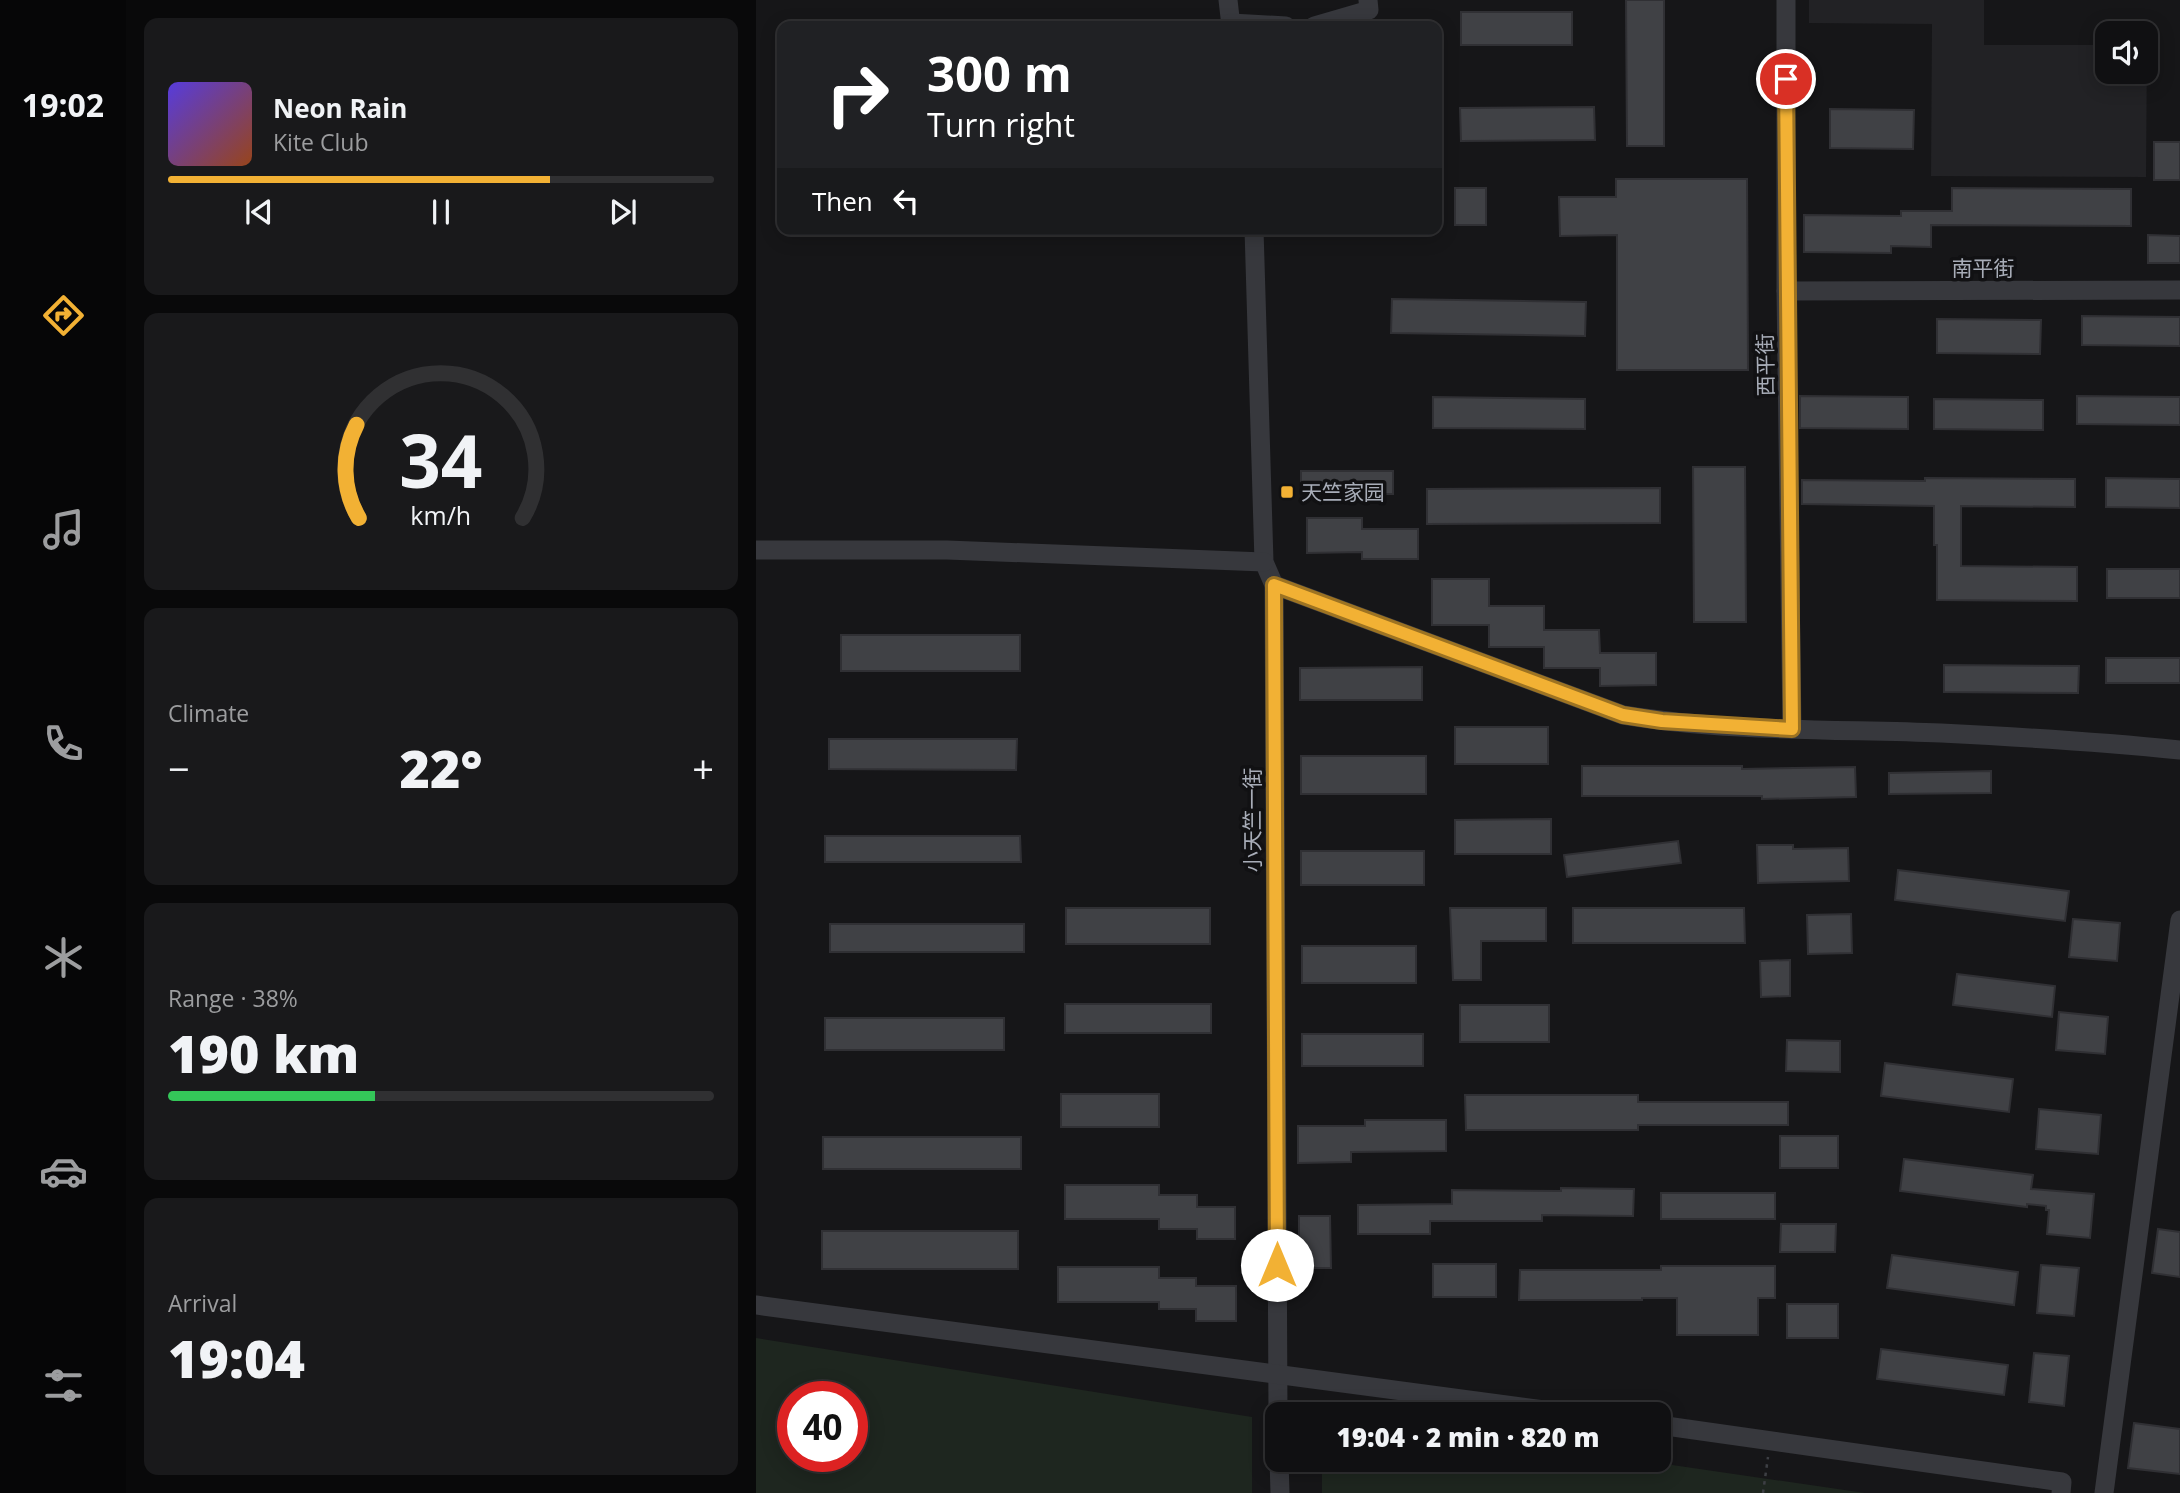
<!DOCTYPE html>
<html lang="en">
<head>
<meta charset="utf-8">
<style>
  body { margin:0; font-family:"Open Sans","Noto Sans SC",sans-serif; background:#19191b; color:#f1f3f6; height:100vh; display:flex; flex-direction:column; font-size:26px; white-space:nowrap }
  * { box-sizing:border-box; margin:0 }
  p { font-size:23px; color:#9c9d9f }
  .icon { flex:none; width:38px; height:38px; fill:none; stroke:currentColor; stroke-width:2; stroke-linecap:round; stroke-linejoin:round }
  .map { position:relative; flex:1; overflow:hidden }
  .details { display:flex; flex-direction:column; gap:18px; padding:18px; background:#09090a; width:630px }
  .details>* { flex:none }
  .guide { position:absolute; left:21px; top:21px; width:665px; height:214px; border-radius:14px; box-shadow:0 4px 18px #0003,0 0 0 2px #303032; background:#202124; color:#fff; overflow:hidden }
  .fabs { position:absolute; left:1339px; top:21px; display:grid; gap:14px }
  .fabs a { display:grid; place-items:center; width:63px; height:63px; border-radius:14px; background:#101012; box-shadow:0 4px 18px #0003,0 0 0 2px #303032; font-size:35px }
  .speed { position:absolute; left:21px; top:1381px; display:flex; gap:14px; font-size:35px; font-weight:700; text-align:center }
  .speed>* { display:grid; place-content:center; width:91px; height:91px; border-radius:50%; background:#101012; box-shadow:0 4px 18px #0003,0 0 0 2px #303032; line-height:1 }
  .speed .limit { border:10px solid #d22; background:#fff; color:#111 }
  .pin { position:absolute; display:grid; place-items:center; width:60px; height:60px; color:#fff; margin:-30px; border:4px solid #fff; border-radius:50%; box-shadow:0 2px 7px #0007 }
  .me { position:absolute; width:77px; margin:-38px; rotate:0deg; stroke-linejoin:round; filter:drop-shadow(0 0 5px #0008) }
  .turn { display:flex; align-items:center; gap:24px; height:147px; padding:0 35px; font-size:32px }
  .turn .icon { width:91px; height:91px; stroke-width:2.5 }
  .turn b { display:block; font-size:49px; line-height:60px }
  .then { display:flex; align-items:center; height:66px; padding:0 35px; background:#0003; gap:14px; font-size:26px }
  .big { font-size:52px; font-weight:800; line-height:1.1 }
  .details .tile { flex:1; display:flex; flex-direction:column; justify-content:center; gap:10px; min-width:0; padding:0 24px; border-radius:14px; background:#19191b }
  .details .dial { align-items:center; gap:0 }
  .dial svg { height:182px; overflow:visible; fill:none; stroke:#303032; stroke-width:7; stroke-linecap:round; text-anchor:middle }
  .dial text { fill:#f1f3f6; stroke:none }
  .song { display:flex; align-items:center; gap:21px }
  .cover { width:84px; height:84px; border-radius:10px; background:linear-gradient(135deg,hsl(250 70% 55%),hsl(20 70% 35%)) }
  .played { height:7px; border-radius:4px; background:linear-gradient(90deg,#f2b134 70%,#303032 70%) }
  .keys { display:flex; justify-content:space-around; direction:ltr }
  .heat { display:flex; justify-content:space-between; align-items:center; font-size:38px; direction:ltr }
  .charge { height:10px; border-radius:5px; background:linear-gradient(90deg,#34c759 38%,#303032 0) }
  .trip { position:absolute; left:509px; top:1402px; width:406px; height:70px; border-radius:14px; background:#101012; box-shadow:0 4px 18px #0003,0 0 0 2px #303032; font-weight:800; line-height:70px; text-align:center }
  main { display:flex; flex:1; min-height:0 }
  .menu { display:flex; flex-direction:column; width:126px; justify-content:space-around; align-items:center; background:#060607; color:#9c9d9f }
  .menu .icon { width:49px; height:49px }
  .menu .current { color:#f2b134 }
  .menu b { font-size:32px; color:#f1f3f6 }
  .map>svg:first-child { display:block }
  .built { fill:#222225 }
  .green { fill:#1e261f; fill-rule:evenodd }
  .building { fill:#404145; stroke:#303034; stroke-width:2 }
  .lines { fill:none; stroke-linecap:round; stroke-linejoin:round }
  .path { stroke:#3d3f44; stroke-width:2.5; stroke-dasharray:3.5 5; stroke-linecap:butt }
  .minor { stroke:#37383d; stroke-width:19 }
  .route-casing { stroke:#9d7322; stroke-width:18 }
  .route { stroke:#f2b134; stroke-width:12 }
  .poi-dot { fill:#f2b134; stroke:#111113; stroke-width:2.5 }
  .labels { text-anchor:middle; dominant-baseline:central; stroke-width:7; stroke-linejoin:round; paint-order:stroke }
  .street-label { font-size:21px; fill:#a8adb8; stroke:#111113 }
  .poi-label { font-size:21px; fill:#a8adb8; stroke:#111113; text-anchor:start }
</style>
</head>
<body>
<main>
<nav class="menu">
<b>19:02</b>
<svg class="icon current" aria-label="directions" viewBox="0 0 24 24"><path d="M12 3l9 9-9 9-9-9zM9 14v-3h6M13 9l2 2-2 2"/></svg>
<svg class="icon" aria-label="music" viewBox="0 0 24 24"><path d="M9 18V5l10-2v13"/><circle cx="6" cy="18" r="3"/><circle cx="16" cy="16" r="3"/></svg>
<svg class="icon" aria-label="phone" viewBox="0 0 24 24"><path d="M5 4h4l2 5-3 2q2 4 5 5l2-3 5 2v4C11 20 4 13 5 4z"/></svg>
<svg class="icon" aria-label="climate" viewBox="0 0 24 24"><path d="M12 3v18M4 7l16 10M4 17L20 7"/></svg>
<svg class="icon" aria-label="car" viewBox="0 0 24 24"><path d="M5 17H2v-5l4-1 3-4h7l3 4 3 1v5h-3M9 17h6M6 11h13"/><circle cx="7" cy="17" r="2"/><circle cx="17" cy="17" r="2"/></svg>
<svg class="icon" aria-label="filters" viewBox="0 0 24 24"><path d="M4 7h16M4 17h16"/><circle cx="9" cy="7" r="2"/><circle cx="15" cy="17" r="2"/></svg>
</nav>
<section class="details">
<div class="tile">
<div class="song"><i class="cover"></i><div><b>Neon Rain</b><p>Kite Club</p></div></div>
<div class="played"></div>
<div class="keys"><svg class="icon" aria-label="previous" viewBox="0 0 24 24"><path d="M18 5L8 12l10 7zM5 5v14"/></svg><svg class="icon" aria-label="pause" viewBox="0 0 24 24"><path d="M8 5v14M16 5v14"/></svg><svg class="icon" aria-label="next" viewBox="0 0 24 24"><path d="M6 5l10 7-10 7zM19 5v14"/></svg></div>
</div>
<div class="tile dial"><svg viewBox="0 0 100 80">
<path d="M14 69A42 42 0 1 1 86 69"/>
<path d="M14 69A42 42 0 0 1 13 28" stroke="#f2b134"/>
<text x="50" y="56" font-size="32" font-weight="700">34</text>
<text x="50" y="72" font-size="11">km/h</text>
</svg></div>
<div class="tile"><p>Climate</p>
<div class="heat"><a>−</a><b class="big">22°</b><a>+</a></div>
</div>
<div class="tile"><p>Range · 38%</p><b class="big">190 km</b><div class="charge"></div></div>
<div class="tile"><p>Arrival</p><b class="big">19:04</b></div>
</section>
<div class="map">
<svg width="1424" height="1493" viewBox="0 0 1424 1493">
  <rect width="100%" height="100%" fill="#161618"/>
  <path class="built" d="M1053,0H1228V45H1351V72H1390L1391,45L1390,177L1175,176L1176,24L1053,23Z"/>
  <g class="green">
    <path d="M0,1338L496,1417V1493H0ZM37,1396H96V1456H37Z"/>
    <path d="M566,1460H882L1109,1493H566Z"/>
  </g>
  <g class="building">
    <path d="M870,0H908V146H871Z"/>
    <rect x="705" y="12" width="111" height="33"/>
    <path d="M838,107L839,140L705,141L704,108Z"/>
    <path d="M1074,109L1158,110L1157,149L1074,148Z"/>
    <rect x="1398" y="142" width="26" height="38"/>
    <path d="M860,179H991L992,370H861V235L804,236L803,197H860Z"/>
    <rect x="699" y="188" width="31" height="37"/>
    <path d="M1196,188L1375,189V226L1175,225V247L1135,246V253L1048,252V215L1145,216V211H1196Z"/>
    <path d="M1392,235L1424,236V263H1392Z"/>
    <path d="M636,299L830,302L829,336L635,333Z"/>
    <path d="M1326,316L1424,317V346L1326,345Z"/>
    <path d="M1181,319L1285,320L1284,354L1181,353Z"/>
    <path d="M1044,396L1152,397V429L1044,428Z"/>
    <path d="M1321,396L1424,397V425L1321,424Z"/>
    <path d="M677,397L829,399V429L677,428Z"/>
    <path d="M1178,399L1287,400V430L1178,429Z"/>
    <path d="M937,467H989L990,622H938Z"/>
    <rect x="545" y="471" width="92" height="23"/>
    <path d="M1169,478L1319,479V507L1205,506V566L1321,567V601L1181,600V545H1178V506L1046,504V480L1169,481Z"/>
    <path d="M1350,478L1424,479V508L1350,507Z"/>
    <path d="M904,488V523L671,524V489Z"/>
    <path d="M551,518H606V529H662V559H606V552L551,553Z"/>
    <rect x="1351" y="569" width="73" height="29"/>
    <path d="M676,579H733V606H788V630H843L844,653H900V685L844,686V668H788V647H733V625H676Z"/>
    <rect x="85" y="635" width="179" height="36"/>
    <rect x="1350" y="658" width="74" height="25"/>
    <path d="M1188,665L1323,666L1322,693L1188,692Z"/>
    <path d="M666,667V700H544V668Z"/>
    <rect x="699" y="727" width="93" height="37"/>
    <path d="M73,739H261L260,770L73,769Z"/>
    <rect x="545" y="756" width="125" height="38"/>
    <path d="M826,766H986V769L1099,767L1100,797L1006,799V796H826Z"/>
    <path d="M1235,771V793L1133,794V773Z"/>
    <path d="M795,819V854H699V820Z"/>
    <path d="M69,836H264L265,862H69Z"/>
    <path d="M922,841L925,863L811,877L808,855Z"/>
    <path d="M1001,845H1037V849L1092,848L1093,881L1002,883Z"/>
    <rect x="545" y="851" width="123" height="34"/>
    <path d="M1142,870L1313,891L1309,921L1139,900Z"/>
    <rect x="310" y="908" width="144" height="36"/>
    <path d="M694,908H790V941H725V980H697Z"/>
    <path d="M817,908H988L989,943H817Z"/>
    <path d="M1095,914L1096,953L1052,954L1051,915Z"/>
    <path d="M1317,919L1364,923L1361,961L1313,957Z"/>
    <rect x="74" y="924" width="194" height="28"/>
    <rect x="546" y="946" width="114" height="37"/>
    <path d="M1034,960V996L1005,997L1004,961Z"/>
    <path d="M1201,974L1299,986L1296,1017L1197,1005Z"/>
    <rect x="309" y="1004" width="146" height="29"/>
    <rect x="704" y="1005" width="89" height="37"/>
    <path d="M1303,1012L1352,1017L1349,1054L1300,1050Z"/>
    <rect x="69" y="1018" width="179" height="32"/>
    <rect x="546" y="1034" width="121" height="32"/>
    <path d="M1031,1040L1084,1041V1072L1030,1071Z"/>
    <path d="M1129,1063L1257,1079L1253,1112L1125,1096Z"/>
    <rect x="305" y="1094" width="98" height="33"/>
    <path d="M709,1095H882V1102H1032V1125H882V1130H710Z"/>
    <path d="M1283,1109L1345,1115L1342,1154L1280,1149Z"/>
    <path d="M609,1120H690V1151L595,1152V1162L542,1163V1126H609Z"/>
    <rect x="1024" y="1136" width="58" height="32"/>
    <rect x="67" y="1137" width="198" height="32"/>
    <path d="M1148,1159L1277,1175L1275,1189L1338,1194L1334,1238L1291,1234L1293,1210H1290V1206L1271,1204V1207L1144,1191Z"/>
    <path d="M309,1185H403V1195H441V1207H479V1239H441V1229H403V1219H309Z"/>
    <path d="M805,1188L878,1189L877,1216L786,1215V1221H674V1234H602V1205L696,1204V1190L805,1191Z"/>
    <rect x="905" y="1193" width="114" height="26"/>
    <path d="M543,1216H574L575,1268H543Z"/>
    <path d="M1025,1224H1080L1079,1252H1024Z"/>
    <path d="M1402,1229L1424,1232V1277L1396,1273Z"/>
    <rect x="66" y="1231" width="196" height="38"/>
    <path d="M1136,1255L1262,1272L1258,1305L1131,1288Z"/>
    <rect x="677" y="1264" width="63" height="33"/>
    <path d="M1285,1265L1323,1268L1318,1316L1281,1313Z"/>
    <path d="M905,1266H1019V1298H1002V1335H921V1298H886V1300H763L764,1270H905Z"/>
    <path d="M302,1267H403V1278H440V1286H480V1321H440V1309H403V1302H302Z"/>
    <rect x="1031" y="1304" width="51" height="34"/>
    <path d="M1125,1349L1252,1365L1248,1395L1121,1379Z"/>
    <path d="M1278,1353L1313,1356L1308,1406L1273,1402Z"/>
    <path d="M1378,1423L1424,1429V1474L1372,1468Z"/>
  </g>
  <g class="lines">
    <path class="path" d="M1007,1493L1012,1457"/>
    <g class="minor">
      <path d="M472,0L475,26"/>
      <path d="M1030,0V291L1036,729"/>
      <path d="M475,23L530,26"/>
      <path d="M558,26L613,10L612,0"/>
      <path d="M498,229L508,562L518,585L522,1414"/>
      <path d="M1030,291L1424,290"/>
      <path d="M0,550H191L508,562"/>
      <path d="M518,585L867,715C972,732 1079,729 1185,733C1265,737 1345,742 1424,750"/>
      <path d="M0,1305L819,1414"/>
      <path d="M903,1425L1306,1482L1305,1493"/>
      <path d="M523,1460L524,1493"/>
      <path d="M1348,1493L1424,920"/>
    </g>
  </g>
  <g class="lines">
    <g class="route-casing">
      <path id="route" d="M521,1265L518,585L867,715L906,721L1036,729L1030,79"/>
    </g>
    <use href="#route" class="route"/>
  </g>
  <rect class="poi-dot" x="524" y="485" width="14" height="14" rx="3.5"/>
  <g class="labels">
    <g class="street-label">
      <text x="1227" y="268">南平街</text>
      <text transform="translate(1009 365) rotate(-91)">西平街</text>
      <text transform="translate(496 820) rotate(-90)">小天竺一街</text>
    </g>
    <g class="poi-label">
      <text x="545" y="492">天竺家园</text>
    </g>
  </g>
</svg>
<div class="fabs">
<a><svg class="icon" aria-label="sound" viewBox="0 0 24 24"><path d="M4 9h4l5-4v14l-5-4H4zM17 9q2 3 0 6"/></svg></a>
</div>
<div class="speed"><div class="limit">40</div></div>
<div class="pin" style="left:1030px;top:79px;background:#d93025"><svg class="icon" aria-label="arrive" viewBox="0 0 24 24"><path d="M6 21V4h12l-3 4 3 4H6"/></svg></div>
<svg class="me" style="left:521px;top:1265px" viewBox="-20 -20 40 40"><circle r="19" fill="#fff"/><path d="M0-13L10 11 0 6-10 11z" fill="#f2b134"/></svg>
<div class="trip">19:04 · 2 min · 820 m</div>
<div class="guide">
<div class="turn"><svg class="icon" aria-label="right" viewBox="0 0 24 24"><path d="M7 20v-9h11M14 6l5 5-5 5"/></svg><div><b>300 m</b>Turn right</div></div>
<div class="then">Then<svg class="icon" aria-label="left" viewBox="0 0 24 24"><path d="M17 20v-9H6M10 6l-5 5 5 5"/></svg></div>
</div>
</div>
</main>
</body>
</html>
